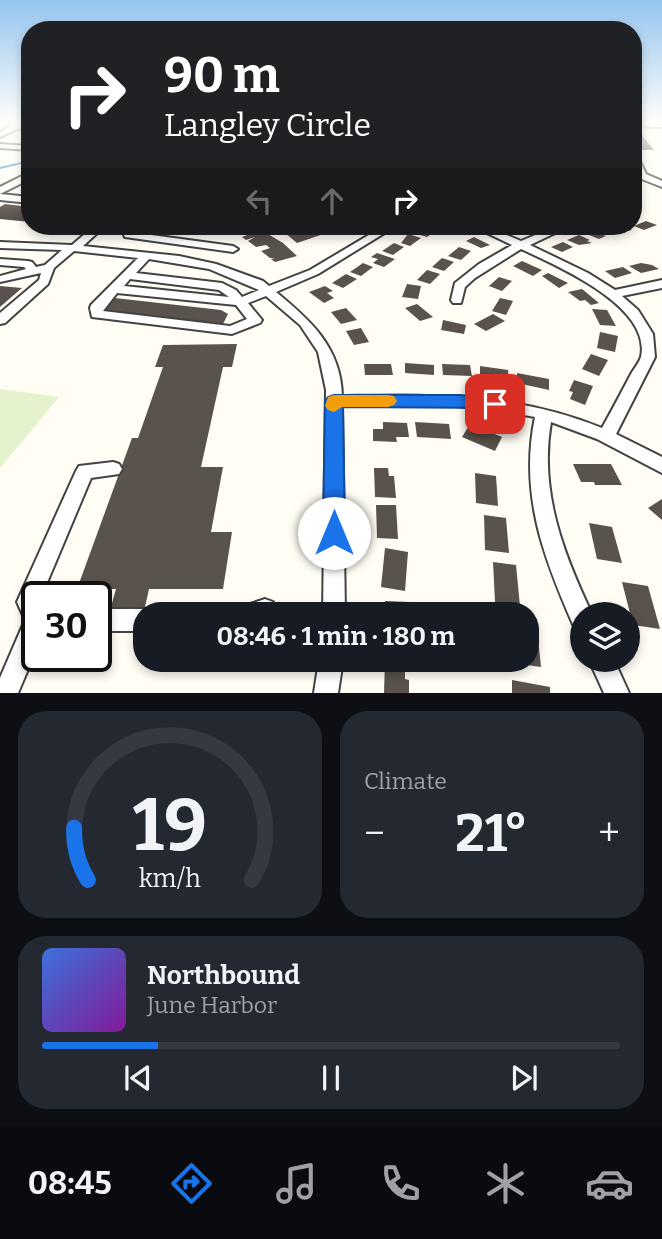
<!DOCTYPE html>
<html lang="en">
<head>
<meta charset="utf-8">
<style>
  body { margin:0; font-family:Bitter,serif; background:#242831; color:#f1f3f6; height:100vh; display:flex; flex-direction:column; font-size:26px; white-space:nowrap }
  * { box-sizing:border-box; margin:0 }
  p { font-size:23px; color:#9ea1a6 }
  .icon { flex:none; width:38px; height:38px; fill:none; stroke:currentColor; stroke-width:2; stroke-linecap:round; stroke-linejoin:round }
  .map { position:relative; height:693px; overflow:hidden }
  .sheet { display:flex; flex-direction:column; gap:18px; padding:18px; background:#0d0f14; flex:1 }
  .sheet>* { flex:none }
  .hud { position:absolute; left:21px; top:21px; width:621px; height:214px; border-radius:28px; box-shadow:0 4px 10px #0003; background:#202124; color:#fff; overflow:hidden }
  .fabs { position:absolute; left:570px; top:602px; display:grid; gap:14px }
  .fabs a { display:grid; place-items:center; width:70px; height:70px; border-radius:50%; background:#171b24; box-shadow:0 4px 10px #0003; font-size:35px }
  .speed { position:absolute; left:21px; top:581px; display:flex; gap:14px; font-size:35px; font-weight:700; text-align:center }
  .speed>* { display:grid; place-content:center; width:91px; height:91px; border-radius:50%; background:#171b24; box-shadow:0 4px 10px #0003; line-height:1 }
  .speed .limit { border:4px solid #111; border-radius:10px; background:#fff; color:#111 }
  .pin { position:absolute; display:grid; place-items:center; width:60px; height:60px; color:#fff; margin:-30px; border-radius:14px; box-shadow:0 4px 10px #0006 }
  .me { position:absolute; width:77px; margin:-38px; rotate:0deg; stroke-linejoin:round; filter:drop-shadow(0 0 5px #0008) }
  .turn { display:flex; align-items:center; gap:24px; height:147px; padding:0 28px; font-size:32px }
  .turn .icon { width:91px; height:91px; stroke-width:2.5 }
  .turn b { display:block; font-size:49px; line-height:60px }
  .lanes { display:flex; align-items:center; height:66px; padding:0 28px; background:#0003; justify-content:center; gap:35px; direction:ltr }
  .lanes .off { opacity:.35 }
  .big { font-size:52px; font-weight:700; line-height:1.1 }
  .sheet .tile { flex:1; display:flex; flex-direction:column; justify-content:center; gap:10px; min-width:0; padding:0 24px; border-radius:28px; background:#242831 }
  .sheet .dial { align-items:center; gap:0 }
  .dial svg { height:182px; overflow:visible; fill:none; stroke:#363941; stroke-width:7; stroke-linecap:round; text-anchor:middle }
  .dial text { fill:#f1f3f6; stroke:none }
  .song { display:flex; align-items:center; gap:21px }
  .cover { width:84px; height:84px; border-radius:10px; background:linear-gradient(135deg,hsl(220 70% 55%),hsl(290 70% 35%)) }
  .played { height:7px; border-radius:4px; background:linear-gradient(90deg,#1a73e8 20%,#363941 20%) }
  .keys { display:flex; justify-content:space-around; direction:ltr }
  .heat { display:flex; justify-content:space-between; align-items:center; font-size:38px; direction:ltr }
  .sheet .tiles { flex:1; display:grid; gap:18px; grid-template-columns:1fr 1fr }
  .tile:last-child { grid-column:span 2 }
  .trip { position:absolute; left:133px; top:602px; width:406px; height:70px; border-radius:28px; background:#171b24; box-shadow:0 4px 10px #0003; font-weight:700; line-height:70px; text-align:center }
  .tabs { display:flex; height:112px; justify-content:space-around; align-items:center; background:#090b0e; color:#9ea1a6 }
  .tabs .icon { width:49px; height:49px }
  .tabs .active { color:#1a73e8 }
  .tabs b { font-size:32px; color:#f1f3f6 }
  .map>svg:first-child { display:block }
  .pitch { fill:#e4f2ce }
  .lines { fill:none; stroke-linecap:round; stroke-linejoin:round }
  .stream { stroke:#3c90d1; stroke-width:2 }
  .building { fill:#5a524c }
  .minor-casing { stroke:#434343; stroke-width:4 }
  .minor { fill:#fff; fill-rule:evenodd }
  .route { fill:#1a73e8; stroke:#114b97; stroke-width:2 }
  .slow { fill:#f59e0b }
</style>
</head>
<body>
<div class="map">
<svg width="662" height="693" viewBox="0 0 662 693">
  <rect width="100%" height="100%" fill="#fffdf4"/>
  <path class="pitch" d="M0,389L59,397L0,468Z"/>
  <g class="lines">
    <path class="stream" d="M0,168L30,161"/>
  </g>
  <g class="building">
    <path d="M634,127L638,130L654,150H643L634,136Z"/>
    <path d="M5,204L30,207V222L0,219V207Z"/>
    <path d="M646,221L657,225L644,230L634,226Z"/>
    <path d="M184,226H220L213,233L206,232L207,230H187L189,228Z"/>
    <path d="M309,226L315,230L320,228L316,226H347L297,243L285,233H295L294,231Z"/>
    <path d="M625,226L632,230L615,233L606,228Z"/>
    <path d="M423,227L435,231L427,237L410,232Z"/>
    <path d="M595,228L604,232L601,234L606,236L599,239L584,233Z"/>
    <path d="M261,230L283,243L297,256L275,262L271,259L275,258H270L261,251L270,248L266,245L256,247L248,241L255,237L246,240L242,237Z"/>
    <path d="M408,234L421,238L410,246L401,243Z"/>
    <path d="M579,235L590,240L587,241L592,243L579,245L567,240Z"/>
    <path d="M474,237L490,245L481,248L466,241Z"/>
    <path d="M563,242L573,247L562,252L551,247Z"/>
    <path d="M394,243L404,247L393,255L382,251Z"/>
    <path d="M459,247L471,251L461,260L448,256Z"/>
    <path d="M377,253L395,259L384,267L373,263L378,259L371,257Z"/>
    <path d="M442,258L454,262L444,271L432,267Z"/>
    <path d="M522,261L542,270L533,276L513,266Z"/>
    <path d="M363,263L373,267L361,276L350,272Z"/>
    <path d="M641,263L652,265L659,269L641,273L629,266Z"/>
    <path d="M623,267L632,273L615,278L605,271Z"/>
    <path d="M427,270L440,274L430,284L417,280Z"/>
    <path d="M548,273L568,283L559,288L542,276Z"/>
    <path d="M346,274L357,279L343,288L332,283Z"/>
    <path d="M499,277L512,281L502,291L489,286Z"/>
    <path d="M407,284L421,286L418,299L402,297Z"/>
    <path d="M0,286L22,288L0,307Z"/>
    <path d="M325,286L333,291L327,293L334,298L324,303L309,292Z"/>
    <path d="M582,289L599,303L591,305L585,300L580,301L568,292Z"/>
    <path d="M115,298L221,310L228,314L222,326L102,311Z"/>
    <path d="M500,298L513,301L506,315L492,311Z"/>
    <path d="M417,304L433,317L420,321L405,308Z"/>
    <path d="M346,308L357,320L341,324L331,312Z"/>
    <path d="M592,309L607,310L616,326L600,325Z"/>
    <path d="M493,314L505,321L486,331L474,324Z"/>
    <path d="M443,320L466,325L464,334L441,330Z"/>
    <path d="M361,328L369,342L354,345L346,331Z"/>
    <path d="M600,332L618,336L615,352L597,348Z"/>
    <path d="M237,344L232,367H223L201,467H223L211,532H232L223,589H149L145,607H111L116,589H77L132,438H138L163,367H155L163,345Z"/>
    <path d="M591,354L608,360L599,376L582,369Z"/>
    <path d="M405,363L434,365V375L405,373Z"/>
    <path d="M364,364H391L393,375H365Z"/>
    <path d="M442,364L470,365L472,376L443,375Z"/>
    <path d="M480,366L508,370L509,381L480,377Z"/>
    <path d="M517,373L549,379V390L517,383Z"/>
    <path d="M574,380L593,386L585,405L570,399L573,392L569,391Z"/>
    <path d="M383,422L407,423L409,437H396L397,442L373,441V429H383Z"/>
    <path d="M415,422L449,424L451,439L417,437Z"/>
    <path d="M470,424L502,437L495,451L462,437Z"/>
    <path d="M573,464H611L622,485H595L594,482H581Z"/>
    <path d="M374,468H388L389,476H394L396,498L375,497Z"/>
    <path d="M475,473L496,476L498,506L476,503Z"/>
    <path d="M662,499V520L648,508Z"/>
    <path d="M376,505H396L398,539L377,538Z"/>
    <path d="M484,515L506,518L509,553L485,550Z"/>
    <path d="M589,523L612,527L622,563L597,559Z"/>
    <path d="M385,548L408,552L405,591L381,587Z"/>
    <path d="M493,562L516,565L520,606L495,602Z"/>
    <path d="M622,582L648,586L660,629L633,625Z"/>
    <path d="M385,601L410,602V614H385Z"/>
    <path d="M527,618L536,619L541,667L513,663V660H527Z"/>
    <path d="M385,660L405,662V679L409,680V693H384Z"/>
    <path d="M512,680L550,687V693H512Z"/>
  </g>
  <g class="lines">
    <g class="minor-casing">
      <g id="minor">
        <path d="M22,121L30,123L0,137V132Z"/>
        <path d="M634,122L662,123V127L634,126Z"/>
        <path d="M0,144L30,146V150L0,148Z"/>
        <path d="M634,155L638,157L646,174L662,181V187L639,178L634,166Z"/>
        <path d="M30,172V179L0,194V187Z"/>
        <path d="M0,194L30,197V203L0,200Z"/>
        <path d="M94,226H105L83,246L179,256L216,264L263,281L269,286L310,270L384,226H396L318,274L276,292C310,320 341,347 342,396C436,395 512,392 602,428C612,410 621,393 630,376C633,370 639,363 641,357C652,306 557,266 521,249L475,278L465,287L461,303H453L451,300L455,283L479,264L512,245L472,226H485L521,241L557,226H570L530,245L588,273L615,290L662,280V288L622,296L638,310L653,334L655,357L616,434L662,457V473L597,439L551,422C539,491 563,553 592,614H583V632L575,629C544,559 519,495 535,417L496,410L456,406H342L345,614H323L326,390L318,352L300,325L266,296L248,303L262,320L260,323L232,334L92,317L90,308L91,305L138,258L74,251L54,268L48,284L5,323L0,324V313L39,280L41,273L0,282V276L26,269L24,267L0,265V259L28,261L32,262L36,267L45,265L62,250L0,248V242L72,245ZM149,259L209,269L259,290L242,297L236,290L222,283L136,273ZM130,279L219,290L229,297L124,286ZM117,293L236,305L247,319L230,326L103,311Z"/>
        <path d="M129,232L233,246L238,249L233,252L125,237L124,235Z"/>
        <path d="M113,462L119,464L122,469L119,474L91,478L41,597H37V648L18,693H0V678L25,620L17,602L76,471L79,466Z"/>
        <path d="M265,599L273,602L276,610L274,614H241L244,606Z"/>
        <path d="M96,609H145L154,614H145V631H96Z"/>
        <path d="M319,660H343L338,693H314Z"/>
        <path d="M589,660H614L629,693H604Z"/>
      </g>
    </g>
    <use href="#minor" class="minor"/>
  </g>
  <linearGradient id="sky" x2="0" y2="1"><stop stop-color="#94c4ee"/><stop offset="0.56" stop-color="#fffefa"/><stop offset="1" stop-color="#fffefa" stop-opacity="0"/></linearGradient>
  <rect width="662" height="218" fill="url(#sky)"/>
  <path class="route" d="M334,395H460L502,399L504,404L502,408L343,407L345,533L342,540L334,543L326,540L323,533L325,401L328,397Z"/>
  <path class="slow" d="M334,395H388L394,396L397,401L394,405L388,407H342L334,412L328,410L325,406L328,397Z"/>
</svg>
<div class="fabs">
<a><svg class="icon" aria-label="layers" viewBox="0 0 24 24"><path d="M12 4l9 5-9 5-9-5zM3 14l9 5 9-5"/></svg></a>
</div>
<div class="speed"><div class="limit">30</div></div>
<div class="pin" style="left:495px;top:404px;background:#d93025"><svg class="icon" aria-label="arrive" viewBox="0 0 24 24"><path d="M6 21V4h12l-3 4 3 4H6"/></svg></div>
<svg class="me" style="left:334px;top:533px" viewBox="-20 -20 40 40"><circle r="19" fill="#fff"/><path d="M0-13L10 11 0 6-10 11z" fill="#1a73e8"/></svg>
<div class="trip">08:46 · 1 min · 180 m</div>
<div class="hud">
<div class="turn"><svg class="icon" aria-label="right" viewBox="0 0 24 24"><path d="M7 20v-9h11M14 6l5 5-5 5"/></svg><div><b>90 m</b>Langley Circle</div></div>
<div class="lanes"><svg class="icon off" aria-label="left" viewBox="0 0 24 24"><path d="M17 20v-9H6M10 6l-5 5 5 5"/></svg><svg class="icon off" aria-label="ahead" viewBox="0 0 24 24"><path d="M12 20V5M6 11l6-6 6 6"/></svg><svg class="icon" aria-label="right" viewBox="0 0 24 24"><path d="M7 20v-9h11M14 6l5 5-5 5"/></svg></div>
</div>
</div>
<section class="sheet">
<div class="tiles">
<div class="tile dial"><svg viewBox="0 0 100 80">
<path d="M14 69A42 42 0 1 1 86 69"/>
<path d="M14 69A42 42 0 0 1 8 46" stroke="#1a73e8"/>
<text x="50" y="56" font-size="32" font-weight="700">19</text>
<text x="50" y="72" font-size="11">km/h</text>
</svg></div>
<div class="tile"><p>Climate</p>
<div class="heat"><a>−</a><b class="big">21°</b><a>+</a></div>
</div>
<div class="tile">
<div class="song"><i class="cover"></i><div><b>Northbound</b><p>June Harbor</p></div></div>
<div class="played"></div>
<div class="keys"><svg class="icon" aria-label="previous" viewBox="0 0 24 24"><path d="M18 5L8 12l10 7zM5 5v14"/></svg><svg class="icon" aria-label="pause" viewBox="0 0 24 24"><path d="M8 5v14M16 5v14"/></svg><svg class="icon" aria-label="next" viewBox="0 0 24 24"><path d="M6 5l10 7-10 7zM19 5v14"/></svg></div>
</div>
</div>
</section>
<nav class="tabs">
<b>08:45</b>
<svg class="icon active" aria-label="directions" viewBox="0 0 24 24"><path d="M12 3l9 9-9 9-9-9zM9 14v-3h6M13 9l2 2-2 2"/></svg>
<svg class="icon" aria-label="music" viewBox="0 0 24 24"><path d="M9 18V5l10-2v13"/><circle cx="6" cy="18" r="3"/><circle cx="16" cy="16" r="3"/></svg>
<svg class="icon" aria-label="phone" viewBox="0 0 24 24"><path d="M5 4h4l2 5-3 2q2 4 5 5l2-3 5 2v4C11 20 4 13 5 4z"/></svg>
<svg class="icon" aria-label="climate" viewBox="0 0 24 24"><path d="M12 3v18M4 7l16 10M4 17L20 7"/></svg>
<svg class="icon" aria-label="car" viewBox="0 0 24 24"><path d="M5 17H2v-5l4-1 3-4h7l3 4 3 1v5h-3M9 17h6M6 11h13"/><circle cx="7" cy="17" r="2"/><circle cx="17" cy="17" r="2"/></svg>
</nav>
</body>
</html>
